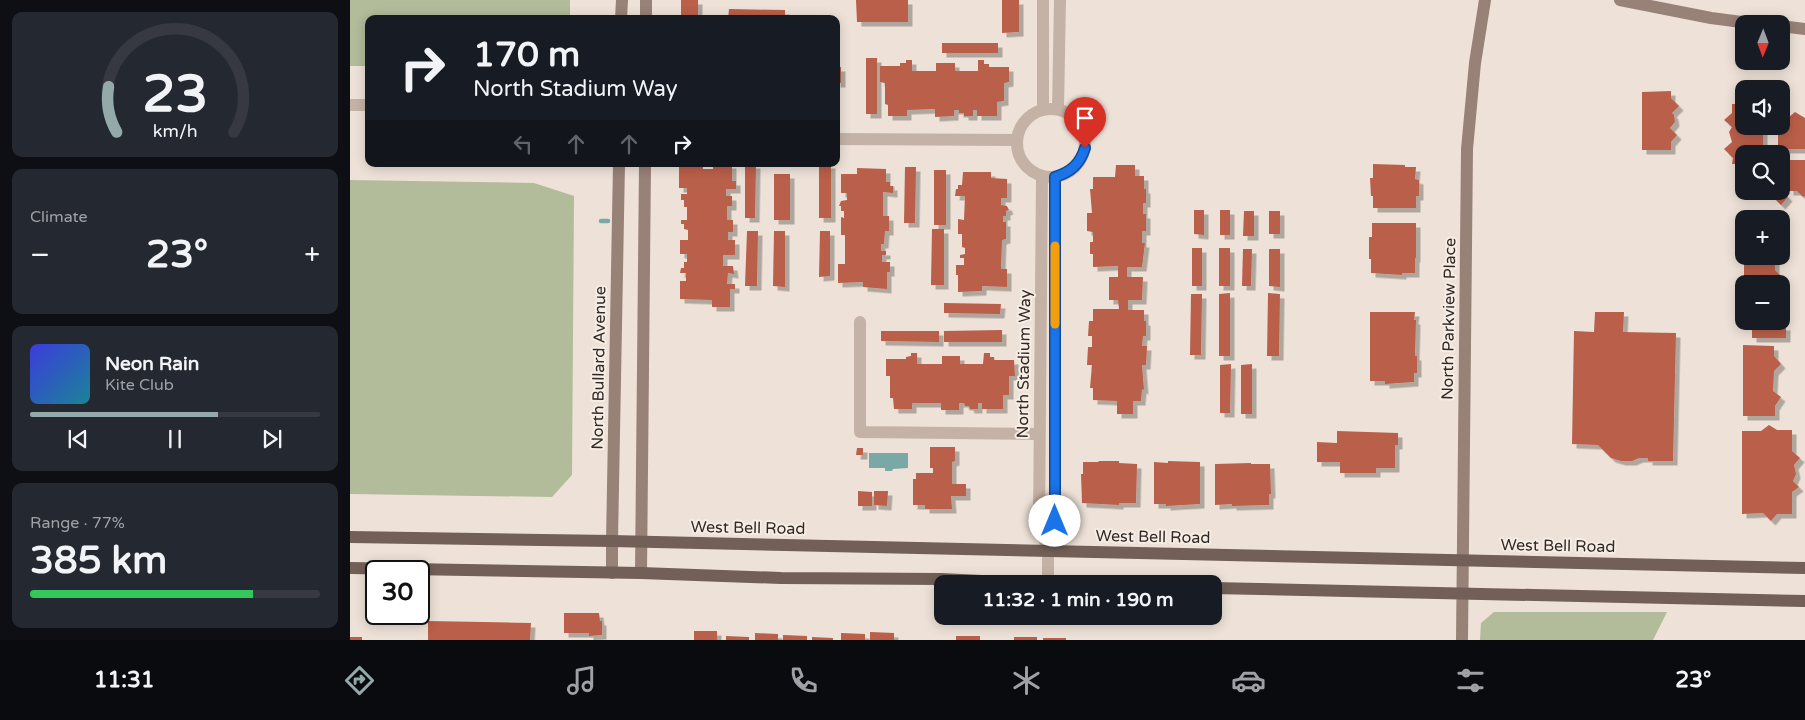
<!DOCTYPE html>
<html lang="en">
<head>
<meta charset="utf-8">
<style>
  body { margin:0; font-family:"Varela Round",sans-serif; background:#242831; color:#f1f3f6; height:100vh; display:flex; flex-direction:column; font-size:19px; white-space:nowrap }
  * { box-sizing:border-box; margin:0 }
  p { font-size:16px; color:#9ea1a6 }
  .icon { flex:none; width:28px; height:28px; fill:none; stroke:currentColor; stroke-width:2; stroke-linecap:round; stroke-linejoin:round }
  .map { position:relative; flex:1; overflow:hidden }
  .side { display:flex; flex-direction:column; gap:12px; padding:12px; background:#0d0f14; width:350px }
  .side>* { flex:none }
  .hud { position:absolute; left:15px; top:15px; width:475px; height:152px; border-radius:10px; box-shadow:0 2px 12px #0003; background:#171b24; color:#f1f3f6; overflow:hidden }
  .needle { width:32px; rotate:181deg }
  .tools { position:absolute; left:1385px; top:15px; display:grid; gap:10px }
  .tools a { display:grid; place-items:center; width:55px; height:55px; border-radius:10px; background:#171b24; box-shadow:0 2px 12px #0003; font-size:25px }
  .speed { position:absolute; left:15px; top:560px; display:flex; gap:10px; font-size:25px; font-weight:700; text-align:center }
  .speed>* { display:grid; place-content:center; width:65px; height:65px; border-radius:50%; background:#171b24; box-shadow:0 2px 12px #0003; line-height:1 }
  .speed .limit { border:2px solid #111; border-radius:8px; background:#fff; color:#111 }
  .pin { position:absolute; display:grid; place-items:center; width:42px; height:42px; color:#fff; margin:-51px -21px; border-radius:50% 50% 50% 0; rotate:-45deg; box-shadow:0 0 5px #0007 }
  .pin .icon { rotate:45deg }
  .me { position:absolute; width:55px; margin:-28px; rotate:0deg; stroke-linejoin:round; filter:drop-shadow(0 0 4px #0008) }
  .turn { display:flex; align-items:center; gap:18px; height:105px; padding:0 25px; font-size:22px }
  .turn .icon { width:65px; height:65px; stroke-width:2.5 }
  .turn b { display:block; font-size:35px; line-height:42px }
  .lanes { display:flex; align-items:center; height:48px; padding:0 25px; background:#0003; justify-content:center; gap:25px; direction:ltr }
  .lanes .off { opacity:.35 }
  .big { font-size:38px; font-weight:700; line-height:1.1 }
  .side .widget { flex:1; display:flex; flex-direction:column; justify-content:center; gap:8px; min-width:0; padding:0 18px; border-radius:10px; background:#242831 }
  .side .dial { align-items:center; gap:0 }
  .dial svg { height:130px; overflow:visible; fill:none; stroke:#363941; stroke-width:7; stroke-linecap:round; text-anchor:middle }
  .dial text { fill:#f1f3f6; stroke:none }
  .song { display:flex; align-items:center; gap:15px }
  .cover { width:60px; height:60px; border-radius:8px; background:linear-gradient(135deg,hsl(240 70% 55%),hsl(190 70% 35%)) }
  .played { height:5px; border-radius:2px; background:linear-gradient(90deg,#93a9aa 65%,#363941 65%) }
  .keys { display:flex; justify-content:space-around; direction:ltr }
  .heat { display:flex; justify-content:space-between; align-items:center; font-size:28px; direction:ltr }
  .charge { height:8px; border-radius:4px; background:linear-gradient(90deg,#34c759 77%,#363941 0) }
  .trip { position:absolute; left:584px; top:575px; width:288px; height:50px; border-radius:10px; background:#171b24; box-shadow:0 2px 12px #0003; font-weight:700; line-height:50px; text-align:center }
  .tab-bar { display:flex; height:80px; justify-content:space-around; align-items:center; background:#090b0e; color:#9ea1a6 }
  .tab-bar .icon { width:35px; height:35px }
  .tab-bar .current { color:#93a9aa }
  .tab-bar b { font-size:22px; color:#f1f3f6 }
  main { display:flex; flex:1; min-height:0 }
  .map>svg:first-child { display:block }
  .green { fill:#b2bb9a }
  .water { fill:#7aa8a7 }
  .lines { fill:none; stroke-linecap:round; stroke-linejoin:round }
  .stream { stroke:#7aa8a7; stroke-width:4.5 }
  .building { fill:#ba5e4a; filter:url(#shadow) }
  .street { stroke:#c5b2a6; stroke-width:12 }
  .secondary { stroke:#988177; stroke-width:12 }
  .primary { stroke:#725f58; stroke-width:12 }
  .route-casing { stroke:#114b97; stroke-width:12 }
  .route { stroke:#1a73e8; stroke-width:9 }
  .slow { stroke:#f59e0b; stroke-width:9 }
  .labels { text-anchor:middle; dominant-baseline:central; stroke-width:4; stroke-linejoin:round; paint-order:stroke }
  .street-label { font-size:16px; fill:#312926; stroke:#f6ede4 }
</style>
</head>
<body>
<main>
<section class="side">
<div class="widget dial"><svg viewBox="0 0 100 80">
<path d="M14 69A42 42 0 1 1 86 69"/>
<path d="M14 69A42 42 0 0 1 9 41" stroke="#93a9aa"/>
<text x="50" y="56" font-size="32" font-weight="700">23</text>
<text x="50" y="72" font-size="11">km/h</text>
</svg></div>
<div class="widget"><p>Climate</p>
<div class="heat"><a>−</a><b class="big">23°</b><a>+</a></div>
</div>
<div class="widget">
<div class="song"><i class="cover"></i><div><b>Neon Rain</b><p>Kite Club</p></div></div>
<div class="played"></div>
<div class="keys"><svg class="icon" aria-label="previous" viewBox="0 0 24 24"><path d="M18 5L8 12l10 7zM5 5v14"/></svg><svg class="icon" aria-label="pause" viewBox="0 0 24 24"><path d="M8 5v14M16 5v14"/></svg><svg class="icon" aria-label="next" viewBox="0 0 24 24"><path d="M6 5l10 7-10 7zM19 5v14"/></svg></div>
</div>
<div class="widget"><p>Range · 77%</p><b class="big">385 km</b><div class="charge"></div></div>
</section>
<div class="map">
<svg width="1455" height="640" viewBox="0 0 1455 640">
  <defs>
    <filter id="shadow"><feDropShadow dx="4.5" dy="4.5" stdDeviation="0" flood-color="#0004"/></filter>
  </defs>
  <rect width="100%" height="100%" fill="#eee2d8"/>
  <g class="green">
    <path d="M0,0H220V19H19V66H0Z"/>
    <path d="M0,180L184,183L224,196L222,475L202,497L0,494Z"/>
    <path d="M1144,612H1317L1303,640H1130L1131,623Z"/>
  </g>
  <path class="water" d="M519,453H558V468L543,469L542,471H535V468H519Z"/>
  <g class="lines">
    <path class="stream" d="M251,221H258"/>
  </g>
  <g class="building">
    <rect x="331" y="0" width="17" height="19"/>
    <path d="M506,0H558V22H507Z"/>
    <path d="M652,0H669V32L652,33Z"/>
    <path d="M379,9L435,10V19H378Z"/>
    <rect x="592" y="43" width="56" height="10"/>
    <rect x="516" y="58" width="11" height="56"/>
    <path d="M556,60H562V71H586V63H605V71H628V60H634V64H639V67H659V82L654,83V101L647,102V116H627V110H623V116H614V113H609V110H604V116L585,117V109L557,110V116H538V105L535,104V83L530,82V66H550V63H556Z"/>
    <rect x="486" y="67" width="5" height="16"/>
    <path d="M1321,91V98L1329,106L1322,113L1324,115L1325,122L1320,128L1327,135L1321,142V150H1292V92Z"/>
    <path d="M1382,104H1394V126H1413V154H1394V164H1382L1383,158L1374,149L1382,142L1379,132L1382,127L1374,120L1382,113Z"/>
    <path d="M1445,112L1455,118V149H1428V126H1431V117H1439Z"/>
    <path d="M1439,160H1455V196L1453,197L1447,191H1439Z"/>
    <path d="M363,164H382V181H386V189H376V196H382V206H377V220H383V232H378V240H385V255H373V266H383L384,274L378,273L377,284H385V289H380V307H362V300L330,299V281H336V273H330L331,268H334V262H337V254H330V240H338V230L334,229V224H331V220H337V207H334V200H331V194H337V188H329V165H353V169H363Z"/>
    <path d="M395,164H406L405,218H395Z"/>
    <rect x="469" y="164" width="12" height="54"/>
    <path d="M1023,164L1055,165V167H1066L1065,179L1069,180V196H1066V208H1023V196H1021L1020,178H1023Z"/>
    <path d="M766,165H785V176H794V189H796V203H793V214H796V231H792V243H795L792,267H777V277H793L792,300H778V310H794V321H796V336H793L792,346H797L796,365H792L794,390L792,389L791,401H783V414H767V401L743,400V388H740L742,365H737L738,347H742V336H738L739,321H743V309H769L768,300H759V277H768V266L743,267V254H740V242H743V232L737,231V213H742L740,189H743V177H765Z"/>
    <path d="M555,167H566L565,223H554Z"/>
    <path d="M507,168L536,169V182H540V186H543V193L533,192V216H539V231H535L534,244H531V251H536V255H532V262H540V272H537V289L513,287V282L488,283V264H495V235H491V217L494,218V211H491V206H489L491,201L497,200V193H491V174H507Z"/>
    <rect x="584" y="170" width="12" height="55"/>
    <path d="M613,172H641V178L657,179V198H651V205L657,206L659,210L656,211V216H653V222H656V239L652,240L651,269H657V287L632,286V291L608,292V275H606V265H614V258H610V255L615,254V248L612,247V234H608V219L614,220L615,196H605L606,189H608V185H612Z"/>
    <rect x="424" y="174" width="16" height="46"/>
    <path d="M1431,190L1438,197L1431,205L1417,191H1431Z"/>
    <path d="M844,210H854V235L844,234Z"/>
    <rect x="870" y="210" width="10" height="25"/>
    <path d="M894,211H904V236H893Z"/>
    <rect x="919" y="211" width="11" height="23"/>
    <path d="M1022,223H1066V258H1065V273H1052V275L1021,273V259H1019V237H1022Z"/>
    <path d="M582,229H594V285H581Z"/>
    <path d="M397,231H408L407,286H395Z"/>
    <path d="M424,231H435V287L423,286Z"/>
    <path d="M470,231H480V276L469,277Z"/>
    <rect x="842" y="248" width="10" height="38"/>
    <rect x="869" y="248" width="11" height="38"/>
    <path d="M893,249H902L901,286H892Z"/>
    <path d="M919,249H930V287L919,286Z"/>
    <path d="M1394,256H1425V270L1432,277L1426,284H1394Z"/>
    <path d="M880,293V356H869V294Z"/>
    <path d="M918,293L930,294L929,356H917Z"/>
    <path d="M841,294H852L851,355H840Z"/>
    <path d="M594,303L651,304L650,314L594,313Z"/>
    <path d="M1020,312H1065L1064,320H1066L1065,356H1067V373H1064V382L1035,384V381H1020Z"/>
    <path d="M1245,312H1274L1273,332L1326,333L1323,461H1298V458H1289L1282,461H1271L1261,458L1248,445L1222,444L1224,331L1244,332Z"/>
    <rect x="1402" y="326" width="34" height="12"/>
    <path d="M652,330V342H594V331Z"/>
    <path d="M531,331H589V342L531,341Z"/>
    <path d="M1393,345L1424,346V356L1431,364L1424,371L1423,391L1431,397L1425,406V416H1393Z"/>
    <path d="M561,353H567V364H592V356H610V364H633L634,353H640V357H644V360H664L665,376H659V395H653V409H632V403H628V409H620L619,406H615L614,403H609V410H591V403H562V409H544L543,398H540V376H536V359H556V357L561,356Z"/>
    <path d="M881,364L880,413H870V365Z"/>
    <path d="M902,364V414H891V365Z"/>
    <path d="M1419,425L1427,430H1442V451L1450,458L1444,465L1446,474L1443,481L1449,487L1442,492V514H1427L1421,521L1413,513L1392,514V431H1411Z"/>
    <path d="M987,431L1048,433V445H1045V468H1026V473H990V462H967V442L987,443Z"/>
    <path d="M580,447H605V461L602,462V484H616V496H601L602,509H575V505H563V479H566V473H583V468H580Z"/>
    <path d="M507,448H513V455H506Z"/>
    <path d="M749,461H769V463L787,464L786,503H769V505L732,503L731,474H733V462H748Z"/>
    <path d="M818,461L850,462V504L816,506V504H804V462L818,463Z"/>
    <path d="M901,463V464H920L921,494H919V505L882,506V504L865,505V464Z"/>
    <path d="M508,491L522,492V506H508Z"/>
    <path d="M524,491H538L537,506L524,505Z"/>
    <path d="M214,613H249L250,621H252V635L239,636V633H214Z"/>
    <path d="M78,621L181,623L180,640H78Z"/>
    <rect x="344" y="631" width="23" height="9"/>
    <path d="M520,632L544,633V640H520Z"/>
    <path d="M405,633L428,634V640H405Z"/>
    <path d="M491,633L515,634V640H491Z"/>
    <path d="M433,635L457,636V640H433Z"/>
    <path d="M376,636L399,637V640H376Z"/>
    <rect x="606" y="636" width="24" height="4"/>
    <rect x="0" y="637" width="12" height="3"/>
    <path d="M462,637L483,638V640H462Z"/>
    <rect x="664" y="637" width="23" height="3"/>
    <rect x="693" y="638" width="23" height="2"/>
  </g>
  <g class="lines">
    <g class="street">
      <path d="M0,105H19"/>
      <circle cx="701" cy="143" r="34"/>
      <path d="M693,109V0"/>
      <path d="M708,109L710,0"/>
      <path d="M486,139L666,140"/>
      <path d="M692,176L689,523L698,550"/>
      <path d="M510,322V432L689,434"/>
      <path d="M698,584V550L705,521V177"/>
    </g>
    <g class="secondary">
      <path d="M1270,0L1361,18L1407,24"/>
      <path d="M271,19L272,0"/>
      <path d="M296,19V0"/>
      <path d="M1431,26L1455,29"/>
      <path d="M262,573V541L269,164"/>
      <path d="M291,573L295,164"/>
      <path d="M1112,640L1117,149L1125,63L1135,0"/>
    </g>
    <g class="primary">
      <path d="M0,537L262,541L1455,568"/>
      <path d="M0,568L291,573L431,578L591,579L696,584"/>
      <path d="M862,588L1455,601"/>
    </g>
  </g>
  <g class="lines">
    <g class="route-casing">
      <path id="route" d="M705,521V177C721,172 730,164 735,148"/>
    </g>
    <use href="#route" class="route"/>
    <path class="slow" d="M705,324V246"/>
  </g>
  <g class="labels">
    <g class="street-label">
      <text transform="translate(1099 319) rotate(-89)">North Parkview Place</text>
      <text transform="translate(674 364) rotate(-89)">North Stadium Way</text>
      <text transform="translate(249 368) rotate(-89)">North Bullard Avenue</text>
      <text transform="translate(398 528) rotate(1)">West Bell Road</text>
      <text transform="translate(803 537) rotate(1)">West Bell Road</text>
      <text transform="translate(1208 546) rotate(1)">West Bell Road</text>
    </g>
  </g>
</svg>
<div class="tools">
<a><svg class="needle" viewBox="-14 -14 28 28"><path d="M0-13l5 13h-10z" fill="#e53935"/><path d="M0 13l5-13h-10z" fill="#9ea1a6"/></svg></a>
<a><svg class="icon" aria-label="sound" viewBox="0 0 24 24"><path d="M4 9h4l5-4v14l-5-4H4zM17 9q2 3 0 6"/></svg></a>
<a><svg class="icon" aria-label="search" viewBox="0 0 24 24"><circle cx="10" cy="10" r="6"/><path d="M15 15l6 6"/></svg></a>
<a>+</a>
<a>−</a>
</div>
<div class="speed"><div class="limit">30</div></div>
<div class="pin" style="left:735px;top:148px;background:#d93025"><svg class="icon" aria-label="arrive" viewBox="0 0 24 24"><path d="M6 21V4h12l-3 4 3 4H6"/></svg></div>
<svg class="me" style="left:705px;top:521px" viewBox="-20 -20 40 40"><circle r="19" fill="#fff"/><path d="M0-13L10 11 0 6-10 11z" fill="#1a73e8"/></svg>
<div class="trip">11:32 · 1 min · 190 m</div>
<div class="hud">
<div class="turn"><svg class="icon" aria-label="right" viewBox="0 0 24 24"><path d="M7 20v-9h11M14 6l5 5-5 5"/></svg><div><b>170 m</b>North Stadium Way</div></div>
<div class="lanes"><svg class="icon off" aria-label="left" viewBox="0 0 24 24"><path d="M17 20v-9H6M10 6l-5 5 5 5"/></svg><svg class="icon off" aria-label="ahead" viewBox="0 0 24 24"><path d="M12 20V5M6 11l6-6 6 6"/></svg><svg class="icon off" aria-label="ahead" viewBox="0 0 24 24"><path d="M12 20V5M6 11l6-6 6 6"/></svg><svg class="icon" aria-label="right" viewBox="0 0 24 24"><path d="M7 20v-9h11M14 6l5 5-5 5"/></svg></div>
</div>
</div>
</main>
<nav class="tab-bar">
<b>11:31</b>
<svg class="icon current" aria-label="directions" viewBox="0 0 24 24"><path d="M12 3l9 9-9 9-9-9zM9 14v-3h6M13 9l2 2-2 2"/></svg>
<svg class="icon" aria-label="music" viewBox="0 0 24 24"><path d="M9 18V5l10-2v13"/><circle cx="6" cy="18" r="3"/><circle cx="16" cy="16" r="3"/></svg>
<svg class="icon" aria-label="phone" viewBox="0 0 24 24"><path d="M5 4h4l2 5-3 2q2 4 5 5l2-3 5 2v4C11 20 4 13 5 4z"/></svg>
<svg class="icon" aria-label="climate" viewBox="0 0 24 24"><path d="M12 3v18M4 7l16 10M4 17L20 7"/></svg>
<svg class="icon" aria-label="car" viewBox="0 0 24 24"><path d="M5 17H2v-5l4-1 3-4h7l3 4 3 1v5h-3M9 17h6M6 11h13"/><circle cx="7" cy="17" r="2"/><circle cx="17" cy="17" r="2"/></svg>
<svg class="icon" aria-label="filters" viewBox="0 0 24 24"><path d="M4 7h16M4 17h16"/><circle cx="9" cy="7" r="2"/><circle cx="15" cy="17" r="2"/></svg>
<b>23°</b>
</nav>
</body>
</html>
